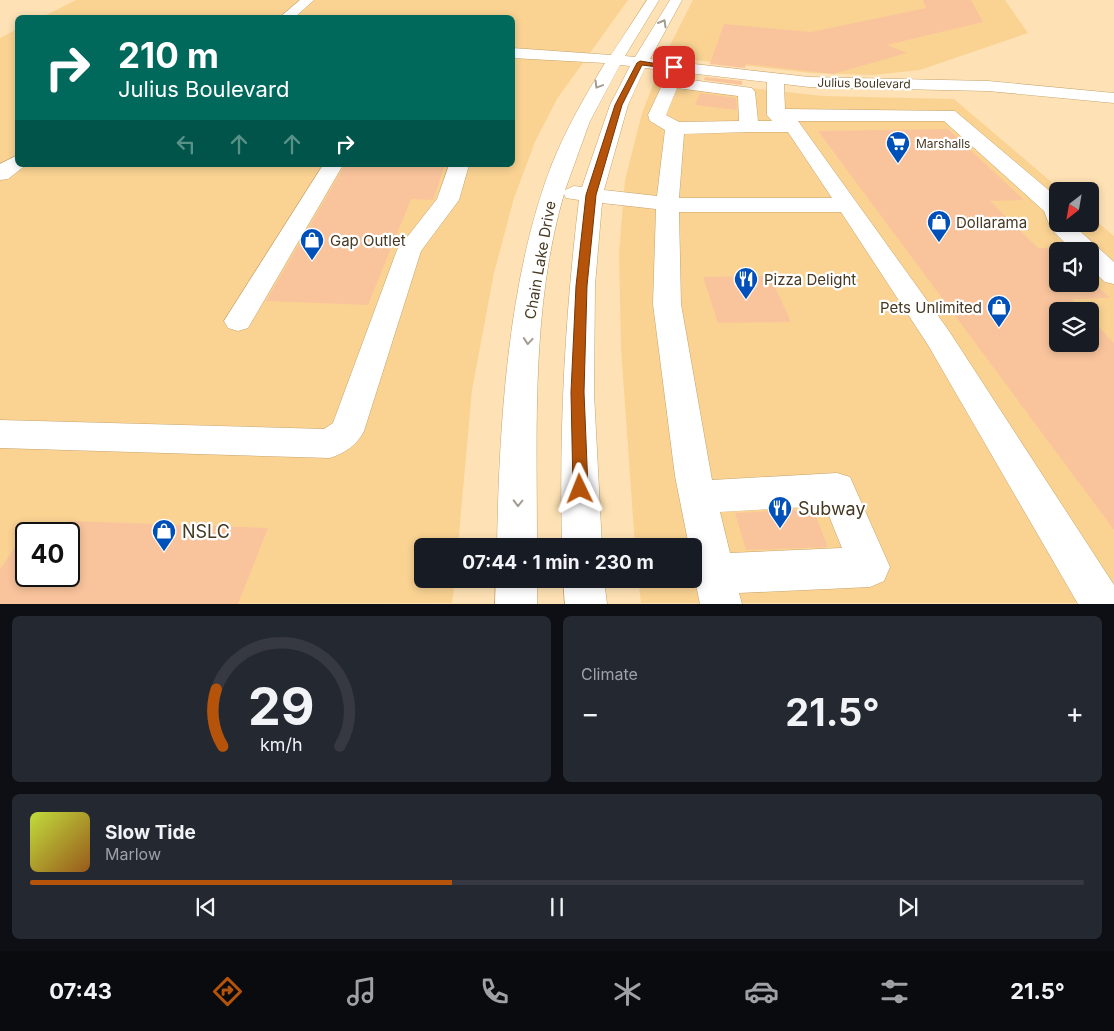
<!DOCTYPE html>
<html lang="en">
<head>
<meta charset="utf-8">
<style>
  body { margin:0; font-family:Inter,sans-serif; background:#242831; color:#f1f3f6; height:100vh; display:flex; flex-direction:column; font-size:19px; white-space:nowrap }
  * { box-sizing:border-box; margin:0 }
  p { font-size:16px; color:#9ea1a6 }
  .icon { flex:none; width:28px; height:28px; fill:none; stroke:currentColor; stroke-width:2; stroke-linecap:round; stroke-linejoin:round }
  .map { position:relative; height:604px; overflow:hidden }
  .side { display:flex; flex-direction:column; gap:12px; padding:12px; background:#0d0f14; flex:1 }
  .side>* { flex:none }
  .guide { position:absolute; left:15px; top:15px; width:500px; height:152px; border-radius:8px; box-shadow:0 2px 8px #0003; background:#00695c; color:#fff; overflow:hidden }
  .needle { width:32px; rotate:211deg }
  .controls { position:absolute; left:1049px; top:182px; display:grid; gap:10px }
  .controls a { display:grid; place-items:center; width:50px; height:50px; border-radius:8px; background:#171b24; box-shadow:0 2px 8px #0003; font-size:25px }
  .speed { position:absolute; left:15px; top:522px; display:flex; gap:10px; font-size:25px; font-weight:700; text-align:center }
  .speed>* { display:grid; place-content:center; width:65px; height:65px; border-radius:50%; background:#171b24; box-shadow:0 2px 8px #0003; line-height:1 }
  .speed .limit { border:2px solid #111; border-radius:8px; background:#fff; color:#111 }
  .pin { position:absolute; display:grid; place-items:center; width:42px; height:42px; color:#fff; margin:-21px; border-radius:10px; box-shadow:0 2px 8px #0006 }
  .me { position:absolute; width:55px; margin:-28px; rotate:358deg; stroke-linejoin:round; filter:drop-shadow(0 0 4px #0008) }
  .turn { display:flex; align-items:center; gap:18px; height:105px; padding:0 20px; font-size:22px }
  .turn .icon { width:65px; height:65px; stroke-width:2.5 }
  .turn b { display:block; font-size:35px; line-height:42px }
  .lanes { display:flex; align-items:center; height:48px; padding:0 20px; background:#0003; justify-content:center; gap:25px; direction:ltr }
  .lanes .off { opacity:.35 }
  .big { font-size:38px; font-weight:700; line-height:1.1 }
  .side .widget { flex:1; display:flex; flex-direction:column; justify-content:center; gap:8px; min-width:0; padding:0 18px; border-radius:8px; background:#242831 }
  .side .dial { align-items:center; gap:0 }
  .dial svg { height:130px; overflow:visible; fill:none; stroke:#363941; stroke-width:7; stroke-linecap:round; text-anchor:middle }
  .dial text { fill:#f1f3f6; stroke:none }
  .song { display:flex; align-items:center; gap:15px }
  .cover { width:60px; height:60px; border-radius:8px; background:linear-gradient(135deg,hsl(70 70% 55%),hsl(30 70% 35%)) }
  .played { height:5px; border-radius:2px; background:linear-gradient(90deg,#b45309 40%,#363941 40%) }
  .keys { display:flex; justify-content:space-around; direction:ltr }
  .heat { display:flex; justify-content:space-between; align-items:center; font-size:28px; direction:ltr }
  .side .tiles { flex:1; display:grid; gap:12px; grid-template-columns:1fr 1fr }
  .widget:last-child { grid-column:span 2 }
  .trip { position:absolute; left:414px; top:538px; width:288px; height:50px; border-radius:8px; background:#171b24; box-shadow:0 2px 8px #0003; font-weight:700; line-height:50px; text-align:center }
  .tab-bar { display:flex; height:80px; justify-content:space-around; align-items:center; background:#090b0e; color:#9ea1a6 }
  .tab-bar .icon { width:35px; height:35px }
  .tab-bar .on { color:#b45309 }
  .tab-bar b { font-size:22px; color:#f1f3f6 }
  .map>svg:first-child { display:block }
  .built { fill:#fad393; fill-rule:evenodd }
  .building { fill:#f9c49c }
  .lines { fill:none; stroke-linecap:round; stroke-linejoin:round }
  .minor-casing { stroke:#c5a36c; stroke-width:1 }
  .minor { fill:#fff; fill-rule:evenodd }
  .oneway { stroke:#a39c90 }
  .route { fill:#b45309; stroke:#753606 }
  .labels { text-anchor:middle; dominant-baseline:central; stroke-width:4.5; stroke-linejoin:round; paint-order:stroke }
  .far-street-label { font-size:12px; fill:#473922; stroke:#fff }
  .far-poi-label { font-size:12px; fill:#473922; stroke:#fff; text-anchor:start }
  .poi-label { font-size:15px; fill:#473922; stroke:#fff; text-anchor:start }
  .street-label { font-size:15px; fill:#473922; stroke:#fff }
  .near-poi-label { font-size:18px; fill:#473922; stroke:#fff; text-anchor:start }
</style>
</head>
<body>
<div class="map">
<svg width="1114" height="604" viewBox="0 0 1114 604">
  <rect width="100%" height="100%" fill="#fee2b5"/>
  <g class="built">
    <path d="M76,0H628L557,99L535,142L514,198L494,273L472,390L458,546H422V579H455L452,603L0,604V38L17,29L18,165H512V18L42,17ZM26,534H69V576H26Z"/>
    <path d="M693,0H1005L1028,33L920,70L874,75L811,73L685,59L668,49Z"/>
    <path d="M671,79L823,96L954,99L1062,191H1058V224H1090V216L1114,236V603H641L638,579H692V546H635L621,349L619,252L625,180L642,113L654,82ZM1058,251H1090V284H1058ZM1058,311H1090V344H1058Z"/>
  </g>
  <g class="building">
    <path d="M923,0H971L983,22L887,45L907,53L833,74L746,64L745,68L710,64L724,24L811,32L926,8Z"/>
    <path d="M705,77L742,81V85L704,80Z"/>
    <path d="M700,93L736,98L737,110L695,105Z"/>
    <path d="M948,129L1024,200L990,201L1038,248H1057L1061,251H1058V284H1090V279L1110,298L1072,299L1083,311H1058V344H1090V318L1114,343V530L818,131Z"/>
    <path d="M345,165H445L433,200L411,199L368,305L266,301Z"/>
    <path d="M770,276L791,322L718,323L703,277Z"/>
    <path d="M813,509L828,547L746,550L735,513Z"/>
    <path d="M69,521L268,528L238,604H0V569L26,532V576H69Z"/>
  </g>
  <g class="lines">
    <g class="minor-casing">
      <g id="minor">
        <path d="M300,0H314L294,18H279Z"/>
        <path d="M647,0H659L625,56L635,57L670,0H682L650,59L809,77L988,81L1114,93V103L988,91L809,87L784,84L785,109L955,111L1058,198V224H1072L1114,262V284L1105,282L1090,268V251H1073L1051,229L1044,211L944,121H798L949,331L1114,585V604H1078L928,345L841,212H679L681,304L712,480L837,473L850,477L890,567L884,581L870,587L739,593L742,604H700L692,566V546H689L675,476L653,304L656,209L602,203L595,285L594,393L602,546H562C559,430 565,315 579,200L566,198L564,194C531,307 537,430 537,546H497C499,426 508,276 552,164C566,129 585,96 605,63L512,58V48L611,55ZM620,65L630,66L610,105L582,187L574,186L565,190L590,121ZM645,68L767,82V115L772,121H758L755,92L752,88L676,78L664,81L648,115L650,121L665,130L657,196L604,190L628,105ZM677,88L738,96L739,121L679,122L666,115ZM750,132H788L832,198H679L684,134ZM825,506L842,548L730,553L720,512Z"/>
        <path d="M18,155V165H26L8,179L0,180V164Z"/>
        <path d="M323,165H343L248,328L238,331L228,328L224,321Z"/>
        <path d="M449,165H469L459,200L421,251L364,431C357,445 345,453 330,458L0,448V420L324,429L333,423L397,250L437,199Z"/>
        <path d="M496,579H537V604H495Z"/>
        <path d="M563,579H604L607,604H565Z"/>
      </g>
    </g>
    <use href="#minor" class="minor"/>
  </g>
  <defs><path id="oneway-chevron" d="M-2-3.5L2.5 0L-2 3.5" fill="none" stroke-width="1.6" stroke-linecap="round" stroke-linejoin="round" transform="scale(1.25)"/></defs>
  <g class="oneway">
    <use href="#oneway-chevron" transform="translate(663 23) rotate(-60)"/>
    <use href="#oneway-chevron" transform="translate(598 85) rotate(121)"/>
    <use href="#oneway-chevron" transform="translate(528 341) rotate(95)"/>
    <use href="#oneway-chevron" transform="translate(518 503) rotate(91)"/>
  </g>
  <path class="route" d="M640,61L677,67L674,69L642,65L622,105L596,195L587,286L584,392L588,489L585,494L580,496L575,494L573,489L571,392L576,286L586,195L615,105L637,63Z"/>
  <defs>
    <g id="supermarket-pin" transform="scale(1.25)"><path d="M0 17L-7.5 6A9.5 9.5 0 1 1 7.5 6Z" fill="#0050ba" stroke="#fff"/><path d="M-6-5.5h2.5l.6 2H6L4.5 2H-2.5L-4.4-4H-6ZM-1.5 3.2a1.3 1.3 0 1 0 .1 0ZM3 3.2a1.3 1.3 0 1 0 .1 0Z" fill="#fff"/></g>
    <g id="shop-pin" transform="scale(1.25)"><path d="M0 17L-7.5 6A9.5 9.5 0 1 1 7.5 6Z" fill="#0050ba" stroke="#fff"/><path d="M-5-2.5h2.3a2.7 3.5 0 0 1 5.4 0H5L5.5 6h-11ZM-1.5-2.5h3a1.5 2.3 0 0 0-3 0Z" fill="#fff"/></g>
    <g id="restaurant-pin" transform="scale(1.25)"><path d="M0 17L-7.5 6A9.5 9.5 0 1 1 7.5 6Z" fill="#0050ba" stroke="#fff"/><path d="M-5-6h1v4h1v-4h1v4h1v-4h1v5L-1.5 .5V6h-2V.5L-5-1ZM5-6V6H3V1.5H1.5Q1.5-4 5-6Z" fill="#fff"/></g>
  </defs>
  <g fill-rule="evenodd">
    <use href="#supermarket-pin" x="898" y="143"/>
    <use href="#shop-pin" x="939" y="222"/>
    <use href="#shop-pin" x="312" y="240"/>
    <use href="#restaurant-pin" x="746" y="279"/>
    <use href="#shop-pin" x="999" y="307"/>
    <use href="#restaurant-pin" x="780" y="508"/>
    <use href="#shop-pin" x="164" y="531"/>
  </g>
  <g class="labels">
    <g class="far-street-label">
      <text transform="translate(864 83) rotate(1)">Julius Boulevard</text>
    </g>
    <g class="far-poi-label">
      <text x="916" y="143">Marshalls</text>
    </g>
    <g class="poi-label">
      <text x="956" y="222">Dollarama</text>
      <text x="330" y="240">Gap Outlet</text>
      <text x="764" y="279">Pizza Delight</text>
      <text x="982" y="307" text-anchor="end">Pets Unlimited</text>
    </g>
    <g class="street-label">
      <text transform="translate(540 260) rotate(-80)">Chain Lake Drive</text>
    </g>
    <g class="near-poi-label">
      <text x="798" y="508">Subway</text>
      <text x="182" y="531">NSLC</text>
    </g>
  </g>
</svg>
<div class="controls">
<a><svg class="needle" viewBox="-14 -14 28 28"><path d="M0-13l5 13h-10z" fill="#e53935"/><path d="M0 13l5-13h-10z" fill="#9ea1a6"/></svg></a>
<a><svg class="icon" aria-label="sound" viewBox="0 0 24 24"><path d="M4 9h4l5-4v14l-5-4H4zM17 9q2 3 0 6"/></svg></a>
<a><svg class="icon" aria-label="layers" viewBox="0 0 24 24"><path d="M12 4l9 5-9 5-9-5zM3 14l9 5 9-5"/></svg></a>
</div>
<div class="speed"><div class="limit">40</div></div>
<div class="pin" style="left:674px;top:67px;background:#d93025"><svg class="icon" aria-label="arrive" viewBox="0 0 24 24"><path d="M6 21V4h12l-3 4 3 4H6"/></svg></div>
<svg class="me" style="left:580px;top:489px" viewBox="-20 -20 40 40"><path d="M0-17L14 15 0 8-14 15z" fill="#b45309" stroke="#fff" stroke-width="4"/></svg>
<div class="trip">07:44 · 1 min · 230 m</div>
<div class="guide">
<div class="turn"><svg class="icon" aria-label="right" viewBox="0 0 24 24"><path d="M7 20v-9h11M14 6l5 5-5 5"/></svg><div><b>210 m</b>Julius Boulevard</div></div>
<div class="lanes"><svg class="icon off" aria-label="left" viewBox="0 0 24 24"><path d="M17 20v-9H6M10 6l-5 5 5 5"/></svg><svg class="icon off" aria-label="ahead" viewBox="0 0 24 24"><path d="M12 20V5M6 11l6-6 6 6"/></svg><svg class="icon off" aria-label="ahead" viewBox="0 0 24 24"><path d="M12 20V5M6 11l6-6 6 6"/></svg><svg class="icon" aria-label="right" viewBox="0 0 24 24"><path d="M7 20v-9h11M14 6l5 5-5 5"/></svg></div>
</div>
</div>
<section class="side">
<div class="tiles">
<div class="widget dial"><svg viewBox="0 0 100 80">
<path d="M14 69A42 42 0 1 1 86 69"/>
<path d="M14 69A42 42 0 0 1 10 34" stroke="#b45309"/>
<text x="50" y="56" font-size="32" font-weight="700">29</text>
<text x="50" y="72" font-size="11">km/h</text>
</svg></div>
<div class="widget"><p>Climate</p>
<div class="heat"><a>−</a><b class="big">21.5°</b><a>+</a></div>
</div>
<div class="widget">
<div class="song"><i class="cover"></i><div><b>Slow Tide</b><p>Marlow</p></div></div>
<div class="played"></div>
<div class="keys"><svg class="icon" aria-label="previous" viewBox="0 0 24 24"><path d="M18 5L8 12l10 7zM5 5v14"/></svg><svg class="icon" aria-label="pause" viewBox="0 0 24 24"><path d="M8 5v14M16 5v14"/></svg><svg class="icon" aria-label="next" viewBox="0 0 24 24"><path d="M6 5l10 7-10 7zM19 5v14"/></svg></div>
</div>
</div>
</section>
<nav class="tab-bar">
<b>07:43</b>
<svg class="icon on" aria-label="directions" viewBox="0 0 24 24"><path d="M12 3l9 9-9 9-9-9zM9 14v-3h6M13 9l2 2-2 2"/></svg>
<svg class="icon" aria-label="music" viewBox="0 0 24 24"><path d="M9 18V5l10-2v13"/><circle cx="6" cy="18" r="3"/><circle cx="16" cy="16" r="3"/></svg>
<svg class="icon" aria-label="phone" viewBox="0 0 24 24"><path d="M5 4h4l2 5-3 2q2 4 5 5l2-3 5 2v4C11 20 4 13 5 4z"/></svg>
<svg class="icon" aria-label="climate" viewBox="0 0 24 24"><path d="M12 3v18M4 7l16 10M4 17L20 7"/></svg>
<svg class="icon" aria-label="car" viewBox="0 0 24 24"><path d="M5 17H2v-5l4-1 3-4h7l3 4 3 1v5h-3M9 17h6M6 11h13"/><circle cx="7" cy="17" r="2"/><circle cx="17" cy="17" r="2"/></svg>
<svg class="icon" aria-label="filters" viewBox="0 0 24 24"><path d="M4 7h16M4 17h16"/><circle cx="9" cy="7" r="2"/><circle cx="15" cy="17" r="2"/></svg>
<b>21.5°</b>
</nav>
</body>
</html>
